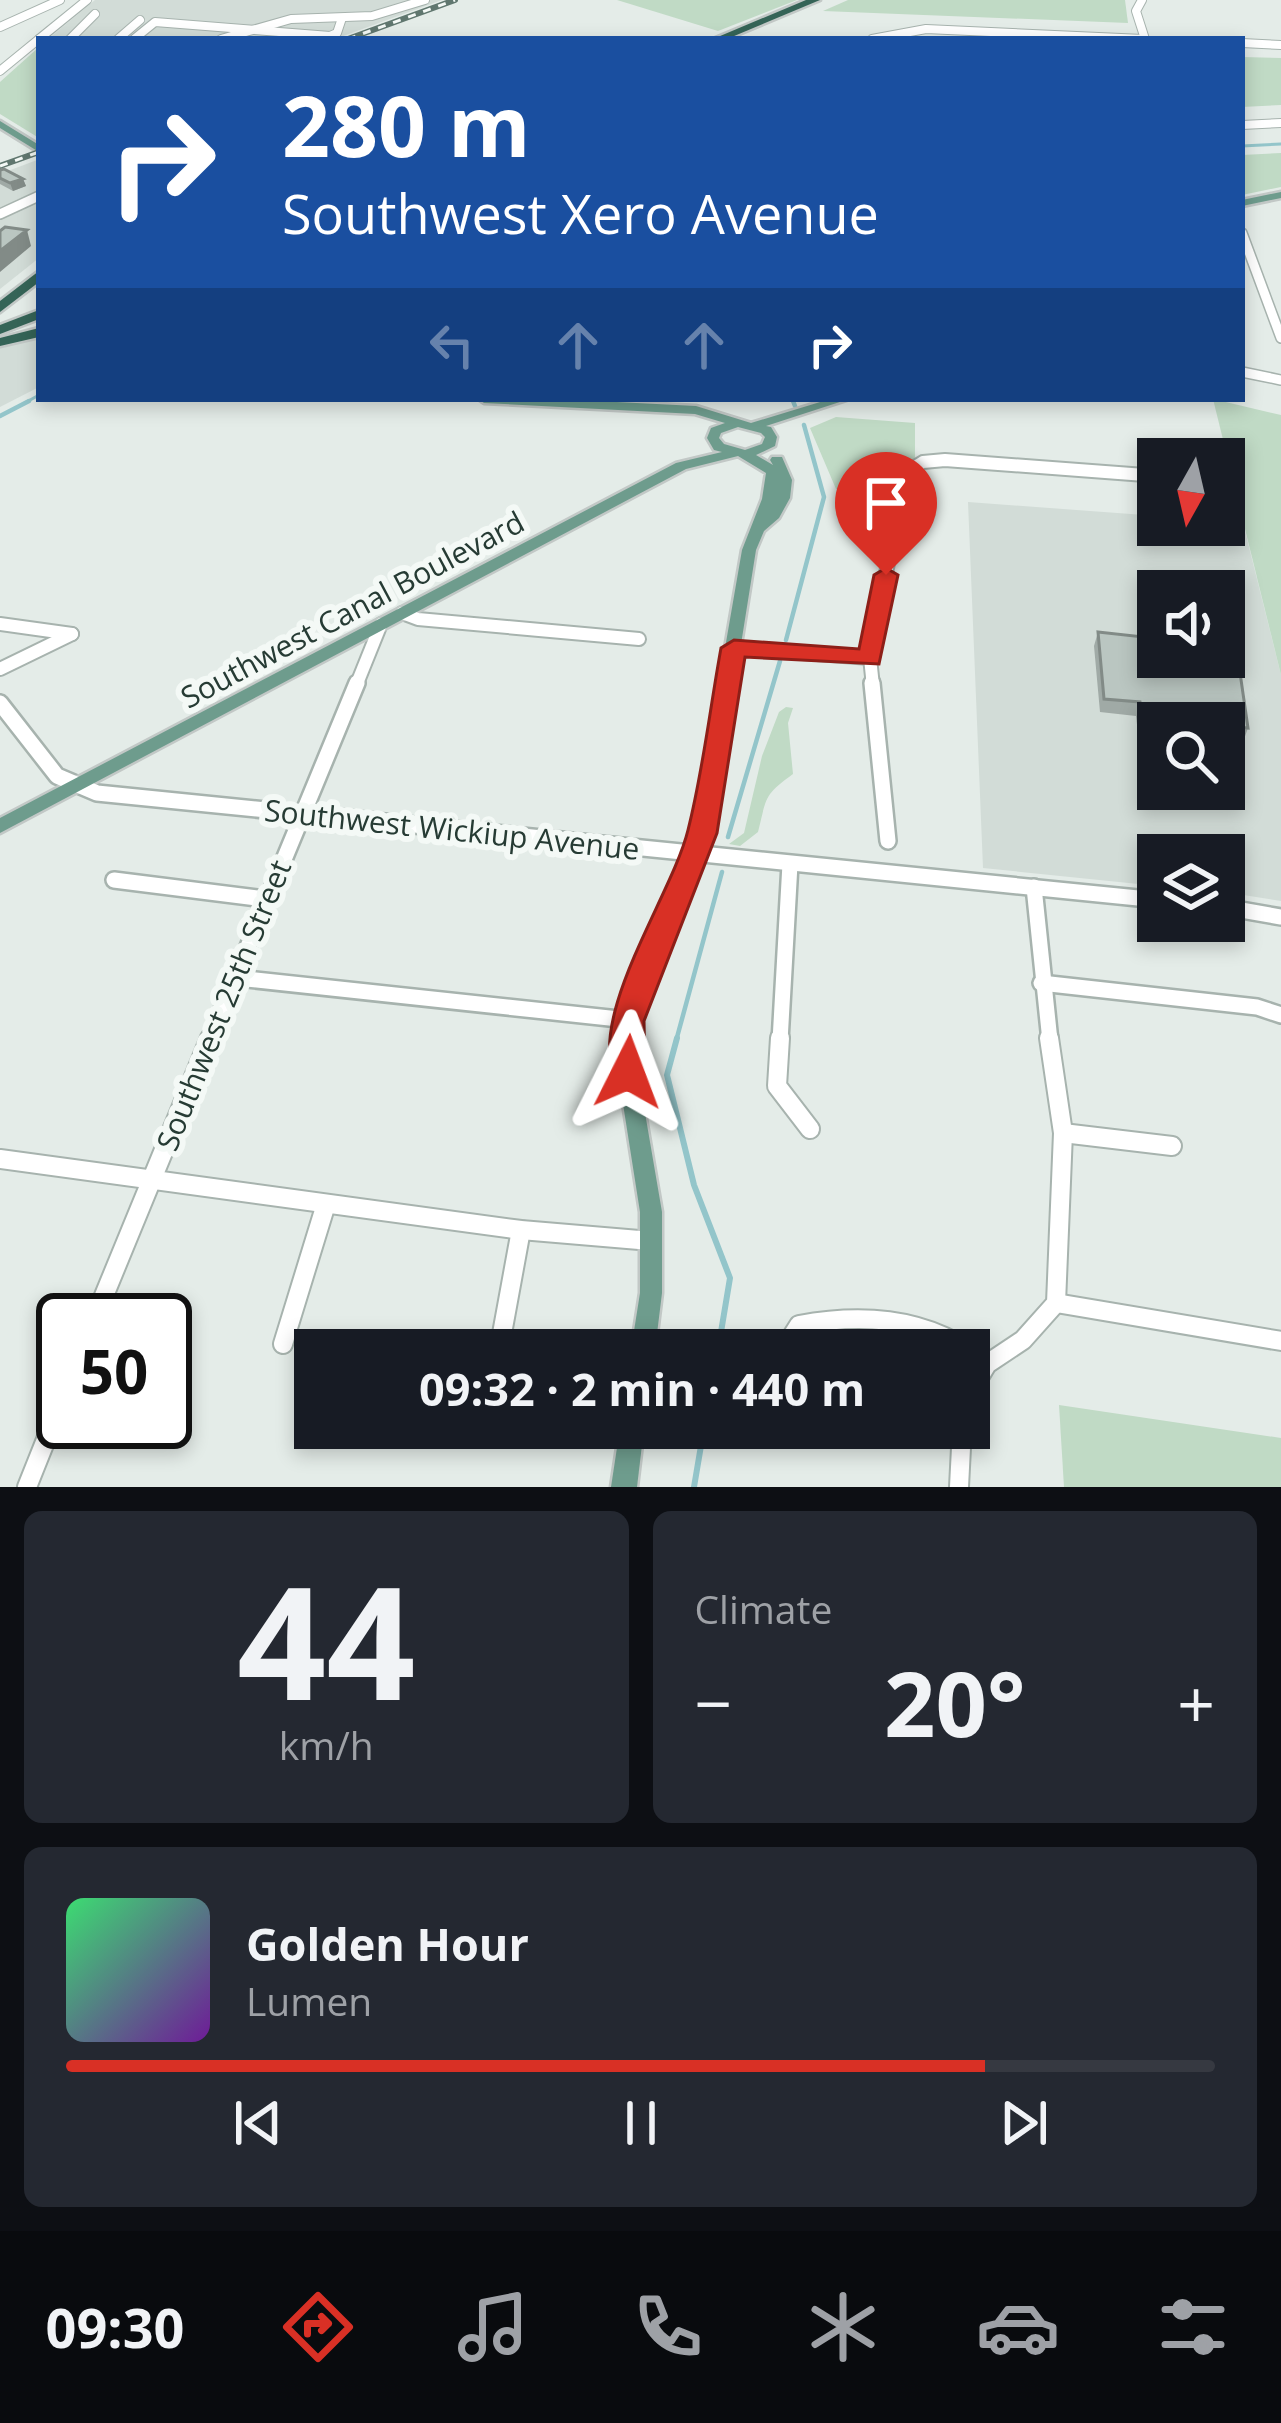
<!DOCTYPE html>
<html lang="en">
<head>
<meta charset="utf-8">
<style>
  body { margin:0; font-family:"Open Sans",sans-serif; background:#242831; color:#f1f3f6; height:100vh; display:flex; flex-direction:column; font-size:45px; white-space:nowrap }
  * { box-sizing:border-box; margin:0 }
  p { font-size:39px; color:#9ea1a6 }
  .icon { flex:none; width:66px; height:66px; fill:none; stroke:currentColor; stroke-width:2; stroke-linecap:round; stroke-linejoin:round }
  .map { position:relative; height:1487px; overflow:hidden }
  .drawer { display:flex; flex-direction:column; gap:24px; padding:24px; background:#0d0f14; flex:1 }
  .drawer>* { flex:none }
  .guide { position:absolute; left:36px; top:36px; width:1209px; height:366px; border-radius:0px; box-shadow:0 6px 18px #0003; background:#1a4fa0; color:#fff; overflow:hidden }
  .needle { width:78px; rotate:188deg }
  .buttons { position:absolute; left:1137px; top:438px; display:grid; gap:24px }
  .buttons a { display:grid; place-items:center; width:108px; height:108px; border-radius:0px; background:#171b24; box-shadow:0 6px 18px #0003; font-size:60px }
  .speed { position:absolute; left:36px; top:1293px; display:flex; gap:24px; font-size:60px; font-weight:700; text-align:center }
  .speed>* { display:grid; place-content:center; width:156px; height:156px; border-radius:50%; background:#171b24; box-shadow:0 6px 18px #0003; line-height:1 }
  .speed .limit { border:6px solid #111; border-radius:18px; background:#fff; color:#111 }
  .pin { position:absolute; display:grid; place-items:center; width:102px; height:102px; color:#fff; margin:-123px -51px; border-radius:50% 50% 50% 0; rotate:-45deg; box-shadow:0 0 12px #0007 }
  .pin .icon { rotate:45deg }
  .me { position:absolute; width:132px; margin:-66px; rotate:3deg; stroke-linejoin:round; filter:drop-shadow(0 0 9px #0008) }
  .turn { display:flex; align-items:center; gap:42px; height:252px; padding:0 48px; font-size:54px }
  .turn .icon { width:156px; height:156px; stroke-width:2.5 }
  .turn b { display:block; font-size:84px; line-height:102px }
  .lanes { display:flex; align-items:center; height:114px; padding:0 48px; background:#0003; justify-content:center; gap:60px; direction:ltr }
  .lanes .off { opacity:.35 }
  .big { font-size:90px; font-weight:700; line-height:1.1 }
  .drawer .tile { flex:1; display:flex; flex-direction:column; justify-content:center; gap:18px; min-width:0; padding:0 42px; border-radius:18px; background:#242831 }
  .drawer .dial { align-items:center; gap:0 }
  .dial b { font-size:156px; line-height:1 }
  .song { display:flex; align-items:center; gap:36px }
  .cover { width:144px; height:144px; border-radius:18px; background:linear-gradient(135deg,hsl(140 70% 55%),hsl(280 70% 35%)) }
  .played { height:12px; border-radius:6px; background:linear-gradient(90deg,#d93025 80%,#363941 80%) }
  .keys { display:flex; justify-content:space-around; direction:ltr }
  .heat { display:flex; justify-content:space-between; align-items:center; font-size:66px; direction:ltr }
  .drawer .tiles { flex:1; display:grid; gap:24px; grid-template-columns:1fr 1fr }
  .tile:last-child { grid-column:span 2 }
  .trip { position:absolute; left:294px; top:1329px; width:696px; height:120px; border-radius:0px; background:#171b24; box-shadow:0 6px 18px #0003; font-weight:700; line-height:120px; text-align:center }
  .dock { display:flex; height:192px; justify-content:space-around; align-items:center; background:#090b0e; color:#9ea1a6 }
  .dock .icon { width:84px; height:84px }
  .dock .active { color:#d93025 }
  .dock b { font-size:54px; color:#f1f3f6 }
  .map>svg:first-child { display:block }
  .built { fill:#d2dcd7; fill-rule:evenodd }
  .green { fill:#c0dac5 }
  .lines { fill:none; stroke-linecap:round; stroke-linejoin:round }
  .stream-far2 { stroke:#93c5ca; stroke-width:3 }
  .stream-far1 { stroke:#93c5ca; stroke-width:4.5 }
  .stream { stroke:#93c5ca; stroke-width:6 }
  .minor-far4-casing { stroke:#a7b3ae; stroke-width:10 }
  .minor-far3-casing { stroke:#a7b3ae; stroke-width:12 }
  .minor-far2-casing { stroke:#a7b3ae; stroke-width:16 }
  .minor-far1-casing { stroke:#a7b3ae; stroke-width:20 }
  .minor-casing { stroke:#a7b3ae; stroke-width:22 }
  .major-casing { stroke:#c2c8c6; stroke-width:5 }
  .highway-casing { stroke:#c2c8c6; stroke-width:5 }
  .minor-far4 { stroke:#fff; stroke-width:8 }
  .minor-far3 { stroke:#fff; stroke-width:9 }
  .minor-far2 { stroke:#fff; stroke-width:12 }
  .minor-far1 { stroke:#fff; stroke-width:15 }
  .minor { stroke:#fff; stroke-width:18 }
  .major { fill:#6e9c8d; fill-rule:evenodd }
  .highway { fill:#356457; fill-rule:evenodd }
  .rail-casing { stroke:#60776f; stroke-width:6 }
  .rail { stroke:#f4f9f6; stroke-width:3; stroke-dasharray:8; stroke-linecap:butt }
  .wall { fill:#a0aaa6 }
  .shaded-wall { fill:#828b87 }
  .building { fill:#bac6c1; stroke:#828b87; stroke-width:3 }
  .route { fill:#d93025; stroke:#8d1f18; stroke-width:3 }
  .labels { text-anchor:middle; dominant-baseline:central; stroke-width:12; stroke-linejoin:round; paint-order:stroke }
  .street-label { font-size:30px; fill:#263b34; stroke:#f4f9f6 }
</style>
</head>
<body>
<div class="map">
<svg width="1281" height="1487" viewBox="0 0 1281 1487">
  <rect width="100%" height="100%" fill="#e4ece8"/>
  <g class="built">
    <path d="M95,0H442L335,39H48Z"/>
    <path d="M37,160L39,258L0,289V174Z"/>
    <path d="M39,338V387L0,407V348Z"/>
    <path d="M968,502L1158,516V525L1243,523L1281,675V901L1224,892V855H1158V886L983,868ZM1158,591H1224V657H1158ZM1158,723H1224V789H1158Z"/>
  </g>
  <g class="green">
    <path d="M617,0H797L718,31Z"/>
    <path d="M848,0H1125L1128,23L823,11Z"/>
    <path d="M39,47V138L0,114V82Z"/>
    <path d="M1242,57L1281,58V105L1242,107Z"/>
    <path d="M1281,153V187L1242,195V155Z"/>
    <path d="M1213,399L1281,415V675Z"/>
    <path d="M836,417L915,423V459L898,471L892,494L836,489L810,428Z"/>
    <path d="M786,707L793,708L788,723L793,774C763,796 767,797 758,832L740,846L729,844L744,833L762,756L779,712Z"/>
    <path d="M1059,1405L1281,1438V1487H1064Z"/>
  </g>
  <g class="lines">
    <g class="stream-far2">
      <path d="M1242,146L1281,144"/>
      <path d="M792,399L794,404"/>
      <path d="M23,404L39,395"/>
    </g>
    <g class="stream-far1">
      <path d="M793,401L795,406"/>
      <path d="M0,416L29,401"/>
      <path d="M786,640L824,497L804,425"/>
      <path d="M728,837L780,661"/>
      <path d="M676,1041L722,872"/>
    </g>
    <g class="stream">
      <path d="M677,1038L667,1075L694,1185L730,1278L718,1350"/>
      <path d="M694,1487L704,1428"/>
    </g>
    <g class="minor-far4-casing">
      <g id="minor-far4">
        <path d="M1142,0L1136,11L1145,39"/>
        <path d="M0,27L60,0"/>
        <path d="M39,39L87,0"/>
        <path d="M70,39L95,14"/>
        <path d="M118,39L140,20"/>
        <path d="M134,39L155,22L330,36L337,33L342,18"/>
        <path d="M221,39L291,19L372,16L425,0"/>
        <path d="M872,39L926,29L1143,39"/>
        <path d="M1242,43L1281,45"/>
        <path d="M0,71L39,39"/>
        <path d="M1242,125L1281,123"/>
      </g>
    </g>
    <g class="minor-far3-casing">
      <g id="minor-far3">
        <path d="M0,214L39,196"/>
        <path d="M1242,233L1281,338"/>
        <path d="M1242,372L1281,380"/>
      </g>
    </g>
    <g class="minor-far2-casing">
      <g id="minor-far2">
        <path d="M402,613L418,619L639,639"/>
        <path d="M0,624L72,634"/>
        <path d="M734,648L870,658"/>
        <path d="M0,669L72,634"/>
        <path d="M356,686L381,624"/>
        <path d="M873,686L870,658L905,473L923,462L945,460L1158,476"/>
      </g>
    </g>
    <g class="minor-far1-casing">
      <g id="minor-far1">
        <path d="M872,683L888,841"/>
        <path d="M0,703L57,776L97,793L1158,900"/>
        <path d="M114,880L265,899"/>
        <path d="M1034,887L1050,1041"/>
        <path d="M1224,907L1281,917"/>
        <path d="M237,978L628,1020"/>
        <path d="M1041,983L1257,1007L1281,1015"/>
        <path d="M209,1041L357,683"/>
        <path d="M780,1041L790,864"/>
      </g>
    </g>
    <g class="minor-casing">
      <g id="minor">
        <path d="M780,1038L777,1086L810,1129"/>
        <path d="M1063,1133L1172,1146"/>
        <path d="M0,1159L521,1230L651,1241"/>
        <path d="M1056,1303L1281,1341"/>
        <path d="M94,1320L210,1038"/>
        <path d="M283,1344L326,1204"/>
        <path d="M787,1344L799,1325C858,1314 917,1316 968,1350"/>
        <path d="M499,1350L521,1230"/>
        <path d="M969,1394L987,1364L1023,1340L1056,1303L1063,1133L1049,1038"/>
        <path d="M27,1487L63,1397"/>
        <path d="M959,1487L962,1428"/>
      </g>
    </g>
    <g class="major-casing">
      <g id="major">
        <path d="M0,121L39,145V152L0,128Z"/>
        <path d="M1281,192V198L1242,206V200Z"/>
        <path d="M478,399H557L696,406L751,423L830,399H849L766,426L771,427L777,437L775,446L756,455L773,465L770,460L772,457H782L792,480L790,498L779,518L764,531L756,550L711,833L638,1020V1072L662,1212V1293L655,1350H631L640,1293V1212L618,1072V1020L693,833L742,550L762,499L766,473L738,456L686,469L0,833V818L676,463L722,452L714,450L707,438L711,428L725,423L695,414L484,403ZM738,427L761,433L765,437L762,444L745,450L724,444L719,438L721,433Z"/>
        <path d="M620,1428H644L637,1487H611Z"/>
      </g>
    </g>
    <g class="highway-casing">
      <g id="highway">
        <path d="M806,0H820L727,39H713Z"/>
        <path d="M39,271V282L0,312V301Z"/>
        <path d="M39,310V319L0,334V325Z"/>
        <path d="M39,328V337L0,346V338Z"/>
      </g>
    </g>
    <use href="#minor-far4" class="minor-far4"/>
    <use href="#minor-far3" class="minor-far3"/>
    <use href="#minor-far2" class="minor-far2"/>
    <use href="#minor-far1" class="minor-far1"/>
    <use href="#minor" class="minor"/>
    <use href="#major" class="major"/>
    <use href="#highway" class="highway"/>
    <g class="rail-casing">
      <g id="rail">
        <path d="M348,39L455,0"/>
        <path d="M0,166L39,152"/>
      </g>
    </g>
    <use href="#rail" class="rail"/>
  </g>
  <g class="wall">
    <path d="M0,170L23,179L26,186L13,191L0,184Z"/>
    <path d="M1098,632L1157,666L1177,668L1175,657H1224L1248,728L1243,742L1235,741L1232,749L1224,748V723H1158V744L1139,742L1136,716L1100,712L1094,646Z"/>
  </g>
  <g class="shaded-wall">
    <path d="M23,179L26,186L13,191L10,183Z"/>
    <path d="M27,230L31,246L0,272V251Z"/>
  </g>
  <g class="building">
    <path d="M4,169L23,179L10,183L0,178V170Z"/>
    <path d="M5,227L27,230L0,251V231Z"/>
    <path d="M1098,632L1153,638L1157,666L1184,669L1182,657H1224V644L1236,645L1248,728L1236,727L1237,736L1224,734V723H1158V730L1144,729L1140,702L1104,699Z"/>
  </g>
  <path class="route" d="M886,568L898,575L879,664L745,657L717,833L644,1021L645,1072L640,1082L628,1086L616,1082C585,1017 672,896 688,830C703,771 710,708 721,648L734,640L859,649L874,575Z"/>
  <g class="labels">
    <g class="street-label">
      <text transform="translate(352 609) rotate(-28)">Southwest Canal Boulevard</text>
      <text transform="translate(452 829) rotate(6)">Southwest Wickiup Avenue</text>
      <text transform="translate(223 1005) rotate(-68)">Southwest 25th Street</text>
    </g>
  </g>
</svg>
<div class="buttons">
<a><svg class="needle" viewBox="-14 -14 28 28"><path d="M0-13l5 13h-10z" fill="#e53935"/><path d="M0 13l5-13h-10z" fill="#9ea1a6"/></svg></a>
<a><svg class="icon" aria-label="sound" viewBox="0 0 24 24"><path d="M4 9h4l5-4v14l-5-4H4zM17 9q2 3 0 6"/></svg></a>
<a><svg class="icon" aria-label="search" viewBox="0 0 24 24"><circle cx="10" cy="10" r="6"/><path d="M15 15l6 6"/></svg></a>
<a><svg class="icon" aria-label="layers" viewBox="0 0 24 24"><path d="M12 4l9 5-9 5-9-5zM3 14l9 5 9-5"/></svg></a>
</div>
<div class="speed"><div class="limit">50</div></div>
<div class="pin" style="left:886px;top:575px;background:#d93025"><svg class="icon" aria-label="arrive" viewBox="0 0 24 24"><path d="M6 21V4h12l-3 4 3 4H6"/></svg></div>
<svg class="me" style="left:628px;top:1072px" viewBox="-20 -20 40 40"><path d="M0-17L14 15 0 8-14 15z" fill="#d93025" stroke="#fff" stroke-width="4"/></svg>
<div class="trip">09:32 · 2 min · 440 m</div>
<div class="guide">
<div class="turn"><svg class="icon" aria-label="right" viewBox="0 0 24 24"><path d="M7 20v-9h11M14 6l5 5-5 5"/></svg><div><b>280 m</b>Southwest Xero Avenue</div></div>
<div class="lanes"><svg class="icon off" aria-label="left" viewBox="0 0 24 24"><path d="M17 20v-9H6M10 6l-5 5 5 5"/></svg><svg class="icon off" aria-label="ahead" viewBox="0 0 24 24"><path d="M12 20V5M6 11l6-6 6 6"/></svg><svg class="icon off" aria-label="ahead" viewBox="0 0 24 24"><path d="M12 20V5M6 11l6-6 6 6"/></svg><svg class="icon" aria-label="right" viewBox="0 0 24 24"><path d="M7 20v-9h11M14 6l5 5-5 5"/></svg></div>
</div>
</div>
<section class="drawer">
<div class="tiles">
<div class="tile dial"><b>44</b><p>km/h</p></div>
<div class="tile"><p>Climate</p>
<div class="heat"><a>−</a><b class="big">20°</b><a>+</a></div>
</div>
<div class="tile">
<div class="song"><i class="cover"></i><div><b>Golden Hour</b><p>Lumen</p></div></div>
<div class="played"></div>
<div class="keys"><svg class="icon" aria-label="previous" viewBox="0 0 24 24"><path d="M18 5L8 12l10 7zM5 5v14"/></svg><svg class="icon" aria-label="pause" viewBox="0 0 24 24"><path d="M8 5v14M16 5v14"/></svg><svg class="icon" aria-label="next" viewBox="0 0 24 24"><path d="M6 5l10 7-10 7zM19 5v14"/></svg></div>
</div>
</div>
</section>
<nav class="dock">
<b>09:30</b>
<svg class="icon active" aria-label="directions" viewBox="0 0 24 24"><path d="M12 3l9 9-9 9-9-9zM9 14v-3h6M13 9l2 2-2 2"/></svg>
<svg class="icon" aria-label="music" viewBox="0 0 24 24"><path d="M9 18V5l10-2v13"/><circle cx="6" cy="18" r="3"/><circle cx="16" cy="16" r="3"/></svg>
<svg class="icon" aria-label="phone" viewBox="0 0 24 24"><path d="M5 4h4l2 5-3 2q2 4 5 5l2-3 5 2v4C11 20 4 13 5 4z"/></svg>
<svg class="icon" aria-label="climate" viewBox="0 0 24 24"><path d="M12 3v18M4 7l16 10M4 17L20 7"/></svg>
<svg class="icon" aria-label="car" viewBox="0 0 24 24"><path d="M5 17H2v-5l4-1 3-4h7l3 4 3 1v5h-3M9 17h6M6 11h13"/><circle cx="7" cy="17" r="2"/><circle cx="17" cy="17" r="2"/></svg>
<svg class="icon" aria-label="filters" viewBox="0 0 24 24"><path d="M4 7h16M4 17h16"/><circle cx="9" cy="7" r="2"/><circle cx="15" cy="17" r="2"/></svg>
</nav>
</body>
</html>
